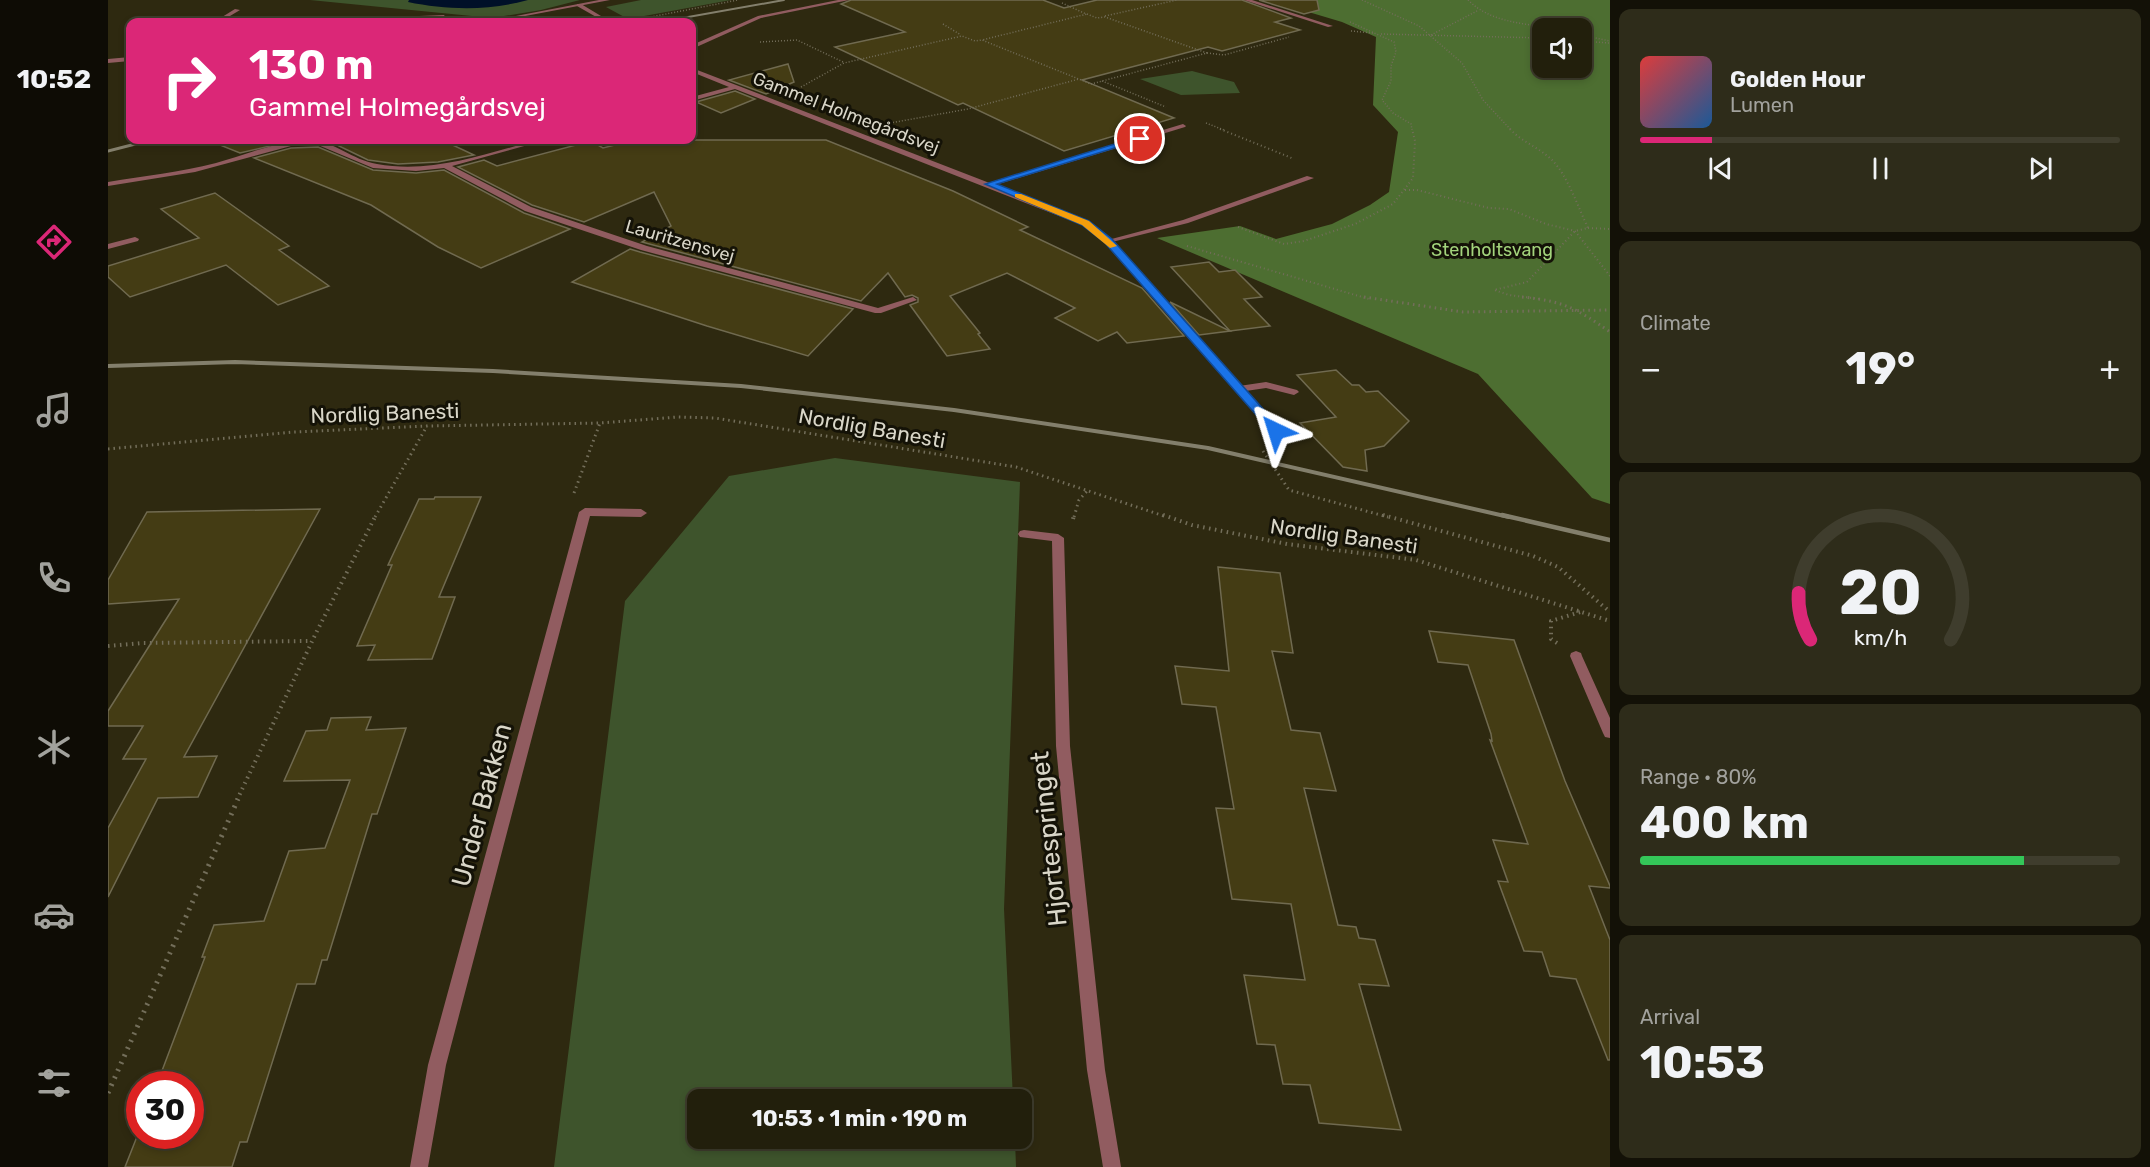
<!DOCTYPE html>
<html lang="en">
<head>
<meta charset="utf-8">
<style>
  body { margin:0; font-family:Rubik,sans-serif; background:#2e2c1a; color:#f1f3f6; height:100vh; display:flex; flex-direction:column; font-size:22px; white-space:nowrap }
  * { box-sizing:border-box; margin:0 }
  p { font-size:20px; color:#a2a29d }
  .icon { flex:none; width:33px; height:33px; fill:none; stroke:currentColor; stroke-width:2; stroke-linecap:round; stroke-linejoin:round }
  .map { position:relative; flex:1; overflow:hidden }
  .drawer { display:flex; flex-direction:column; gap:9px; padding:9px; background:#131107; width:540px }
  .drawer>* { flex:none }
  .banner { position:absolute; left:18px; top:18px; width:570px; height:126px; border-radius:12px; box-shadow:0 3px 9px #0003,0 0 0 2px #3f3d2d; background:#db2777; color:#fff; overflow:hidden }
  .fabs { position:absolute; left:1424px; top:18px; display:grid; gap:12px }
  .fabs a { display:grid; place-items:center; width:60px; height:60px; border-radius:12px; background:#221f0c; box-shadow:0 3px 9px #0003,0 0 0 2px #3f3d2d; font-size:30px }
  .speed { position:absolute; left:18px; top:1071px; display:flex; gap:12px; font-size:30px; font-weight:700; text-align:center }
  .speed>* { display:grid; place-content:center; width:78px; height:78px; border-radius:50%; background:#221f0c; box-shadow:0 3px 9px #0003,0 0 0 2px #3f3d2d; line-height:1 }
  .speed .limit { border:9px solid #d22; background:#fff; color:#111 }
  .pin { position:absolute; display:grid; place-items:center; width:51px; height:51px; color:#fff; margin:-26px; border:3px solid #fff; border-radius:50%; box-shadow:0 2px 6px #0007 }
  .me { position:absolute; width:66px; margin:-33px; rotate:319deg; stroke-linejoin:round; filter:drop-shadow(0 0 4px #0008) }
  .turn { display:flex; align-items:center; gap:21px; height:126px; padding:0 24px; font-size:27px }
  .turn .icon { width:78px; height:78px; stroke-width:2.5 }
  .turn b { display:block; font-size:42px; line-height:51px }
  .big { font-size:45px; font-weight:700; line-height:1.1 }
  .drawer .card { flex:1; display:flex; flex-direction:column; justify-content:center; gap:9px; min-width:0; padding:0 21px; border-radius:12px; background:#2e2c1a }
  .drawer .dial { align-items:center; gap:0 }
  .dial svg { height:156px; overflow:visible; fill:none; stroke:#3f3d2d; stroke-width:7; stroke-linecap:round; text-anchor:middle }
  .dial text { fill:#f1f3f6; stroke:none }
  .song { display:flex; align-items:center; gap:18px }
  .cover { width:72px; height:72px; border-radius:9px; background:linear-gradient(135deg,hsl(0 70% 55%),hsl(210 70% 35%)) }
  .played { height:6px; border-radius:3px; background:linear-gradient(90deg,#db2777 15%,#3f3d2d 15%) }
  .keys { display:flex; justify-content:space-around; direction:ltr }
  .heat { display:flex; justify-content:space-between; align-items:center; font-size:33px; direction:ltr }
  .charge { height:9px; border-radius:4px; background:linear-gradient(90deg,#34c759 80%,#3f3d2d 0) }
  .trip { position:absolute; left:579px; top:1089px; width:345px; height:60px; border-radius:12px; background:#221f0c; box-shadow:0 3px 9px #0003,0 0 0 2px #3f3d2d; font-weight:700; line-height:60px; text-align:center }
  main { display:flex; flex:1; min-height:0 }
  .tab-bar { display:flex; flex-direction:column; width:108px; justify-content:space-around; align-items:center; background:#0e0c05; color:#a2a29d }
  .tab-bar .icon { width:42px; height:42px }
  .tab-bar .on { color:#db2777 }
  .tab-bar b { font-size:27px; color:#f1f3f6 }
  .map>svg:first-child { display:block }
  .green { fill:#3e542c }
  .forest { fill:#4d6e31; fill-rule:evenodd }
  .water { fill:#001028 }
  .building { fill:#443c14; stroke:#706a50; stroke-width:1.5 }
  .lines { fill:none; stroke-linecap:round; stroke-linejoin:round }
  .path-far4 { stroke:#736e5a; stroke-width:1.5; stroke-dasharray:1 2; stroke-linecap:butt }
  .path-far3 { stroke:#736e5a; stroke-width:2; stroke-dasharray:1 3; stroke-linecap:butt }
  .path-far2 { stroke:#736e5a; stroke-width:3; stroke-dasharray:1.5 4; stroke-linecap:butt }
  .path-far1 { stroke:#736e5a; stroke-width:4; stroke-dasharray:1.5 4.5; stroke-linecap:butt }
  .path { stroke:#736e5a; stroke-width:5; stroke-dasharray:2 6; stroke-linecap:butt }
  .service { fill:#915c60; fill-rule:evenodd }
  .minor { fill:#915c60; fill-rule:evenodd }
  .tertiary { fill:#915c60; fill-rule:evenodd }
  .rail-far3 { stroke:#837f6c; stroke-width:2 }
  .rail-far2 { stroke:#837f6c; stroke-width:3 }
  .rail-far1 { stroke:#837f6c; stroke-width:4 }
  .rail { stroke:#837f6c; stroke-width:4.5 }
  .route { fill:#1a73e8; stroke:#114b97; stroke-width:1.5 }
  .slow { fill:#f59e0b }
  .labels { text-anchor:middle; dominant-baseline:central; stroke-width:6; stroke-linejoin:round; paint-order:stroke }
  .far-street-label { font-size:18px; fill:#d9d6c8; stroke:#141207 }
  .far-park-label { font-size:18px; fill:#a3d47c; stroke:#141207 }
  .street-label { font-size:21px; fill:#d9d6c8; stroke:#141207 }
  .near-street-label { font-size:26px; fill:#d9d6c8; stroke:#141207 }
</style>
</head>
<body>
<main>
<nav class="tab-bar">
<b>10:52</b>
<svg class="icon on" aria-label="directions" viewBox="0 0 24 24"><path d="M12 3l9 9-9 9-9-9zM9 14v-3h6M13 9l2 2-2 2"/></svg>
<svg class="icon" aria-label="music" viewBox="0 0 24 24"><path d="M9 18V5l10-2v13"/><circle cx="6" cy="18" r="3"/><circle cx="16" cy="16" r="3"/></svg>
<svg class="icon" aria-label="phone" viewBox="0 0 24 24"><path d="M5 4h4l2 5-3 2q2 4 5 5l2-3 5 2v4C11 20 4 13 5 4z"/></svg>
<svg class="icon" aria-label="climate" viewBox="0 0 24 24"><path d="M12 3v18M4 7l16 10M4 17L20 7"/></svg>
<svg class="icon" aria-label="car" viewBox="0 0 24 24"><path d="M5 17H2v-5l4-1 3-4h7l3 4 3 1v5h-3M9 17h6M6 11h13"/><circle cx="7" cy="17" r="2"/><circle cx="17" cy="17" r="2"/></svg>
<svg class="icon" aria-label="filters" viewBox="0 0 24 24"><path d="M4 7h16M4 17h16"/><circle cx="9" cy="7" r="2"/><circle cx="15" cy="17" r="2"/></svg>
</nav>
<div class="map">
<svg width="1502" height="1167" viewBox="0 0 1502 1167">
  <rect width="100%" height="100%" fill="#2e2910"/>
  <g class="green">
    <path d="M202,0H472L433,10L384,18Z"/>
    <path d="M533,0H623L520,19L498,7Z"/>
    <path d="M1084,71L1126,82L1132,93L1073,95L1032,79Z"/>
    <path d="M727,458L912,482L896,909L905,1099L590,1100V1138L907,1139L908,1167H446L517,601L621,476Z"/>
  </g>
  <path class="forest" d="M1160,0H1502V504L1484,498L1370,374L1049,238L1132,226L1168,239L1224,224L1262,205L1281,192L1290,132L1265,105L1268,37L1234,22ZM1434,28H1473V68H1434Z"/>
  <path class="water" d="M301,0H420C382,11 338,10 300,2Z"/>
  <g class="building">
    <path d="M743,0H935L956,8L989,0H1134L1183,18L1167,22L1192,30L1114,51L1100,47L974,80L1066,118L956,151L855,103L850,105L727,47L797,32L733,4Z"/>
    <path d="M1151,0H1209L1211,10L1196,14Z"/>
    <path d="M680,64L686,82L658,94L621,80Z"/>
    <path d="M627,91L647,99L613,113L588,102Z"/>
    <path d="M103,140H187L132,153L102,141Z"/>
    <path d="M210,140H334L366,155L330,162L290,164L260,160L227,144Z"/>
    <path d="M527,140H718L845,191L920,227L912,230L1034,288L1076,336L1019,343L1009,332L990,341L947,318L967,308L899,273L842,296L872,333L870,334L882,349L839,356L802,305L810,302V298L804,295L797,297L780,273L753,301L534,242L563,226L546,192L476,222L424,205L350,167L376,160L389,166L483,141L495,148Z"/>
    <path d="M210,147L265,170L308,173L336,170L416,213L462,229L373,268L330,247L263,205L146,158L183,148Z"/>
    <path d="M107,193L181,246L171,250L221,286L170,305L118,265L22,297L0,277V266L91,238L53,209Z"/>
    <path d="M522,249L532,252L745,309L700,356L599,326L464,282Z"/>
    <path d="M1101,262L1111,272L1127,270L1154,297L1136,299L1162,326L1122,331L1063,267Z"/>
    <path d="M1062,302L1122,331L1091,335Z"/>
    <path d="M1228,370L1244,385H1251L1258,392L1270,391L1301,421L1276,446L1257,450L1259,471L1235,467L1192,423L1228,417L1189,375Z"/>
    <path d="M327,497H373L331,597H347L324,659L260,660L267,645L249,646L284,565H280L311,499H326Z"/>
    <path d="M212,509L76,757L109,756L90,797L50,798L0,897V828L38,759H15L35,726H0V711L71,599L0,604V580L39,512Z"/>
    <path d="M1110,567L1172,573L1185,653L1164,651L1183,730L1212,733L1228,791L1196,788L1230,925L1248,927L1251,938L1267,940L1281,986L1251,984L1293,1130L1211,1123L1202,1085L1175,1084L1167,1045L1149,1044L1136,975L1197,980L1183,904L1124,899L1108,808L1126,809L1108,707L1074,704L1067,666L1121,671Z"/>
    <path d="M1321,631L1406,640L1457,781L1502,886V888L1481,886L1502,940V1060H1500L1468,979L1442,976L1434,952L1416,951L1390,881L1400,882L1385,840L1420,844L1382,740L1384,741L1383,734L1360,665L1330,662Z"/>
    <path d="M263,717L258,730L298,728L269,814H264L219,960H214L207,984H189L139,1142H132L124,1167H17L32,1129V1136H82V1084H49L97,957H94L106,925L156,921L181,851L217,848L242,780L176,781L198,731L219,730L223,718Z"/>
  </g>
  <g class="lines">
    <g class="path-far4">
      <path d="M1254,0L1311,26L1354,63L1375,100L1403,130"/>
      <path d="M1360,0C1382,22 1413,23 1442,28"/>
      <path d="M954,3L978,14"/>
      <path d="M979,14L989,18L997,17L1099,53L983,84L874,40Z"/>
      <path d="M997,16L1069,0"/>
      <path d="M522,21L630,0"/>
      <path d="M1242,22L1286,42L1288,52L1283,66V81L1274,100L1285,113L1303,124L1304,130"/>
      <path d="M835,24L853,35"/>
      <path d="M1243,31L1265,33"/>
      <path d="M1273,34L1434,38"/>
      <path d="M1323,35L1369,11"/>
      <path d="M1473,35L1502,41"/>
      <path d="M1473,41L1501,43"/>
      <path d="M652,42L689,40L735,62"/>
      <path d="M1099,53L1116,55L1181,37"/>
      <path d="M994,81L1058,107"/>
      <path d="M693,87L736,63L854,36L867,41L874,40"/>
      <path d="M782,123L860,109L971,79"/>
      <path d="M1098,123L1116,130"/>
    </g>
    <g class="path-far3">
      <path d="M1112,129L1186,159"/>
      <path d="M1402,129C1414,142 1430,147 1443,159C1459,174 1470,207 1480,228L1467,231L1419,282L1386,290L1401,295L1432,299"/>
      <path d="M1297,190H1309L1381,208L1401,209L1438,224L1467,231L1502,276"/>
      <path d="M1130,227L1176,244L1196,241L1247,224L1285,204L1305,178L1307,141L1304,129"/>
      <path d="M1480,228L1502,229"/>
      <path d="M1079,246L1261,299"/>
    </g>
    <g class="path-far2">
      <path d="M1256,297L1355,312L1502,310"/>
      <path d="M1414,297C1455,301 1468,308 1502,332"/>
      <path d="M0,449L185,432L320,426L492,423L570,417L607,418L908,467L1059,517"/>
      <path d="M1155,451L1181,490L1280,517"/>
      <path d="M466,493L492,423"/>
      <path d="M267,517L319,426"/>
      <path d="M966,517L971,500L980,490"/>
    </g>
    <g class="path-far1">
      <path d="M1055,515L1084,525L1179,544L1308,560L1502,621"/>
      <path d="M1275,515L1425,556L1450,567L1502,612"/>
      <path d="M965,519L966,515"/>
      <path d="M1449,643L1443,639V621L1472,612"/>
      <path d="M0,646L35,643L202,641"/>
      <path d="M129,800L208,633L268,515"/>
    </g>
    <path class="path" d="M0,1093L130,799"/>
    <g class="service">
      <path d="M336,15L338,18L209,22L212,20Z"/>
      <path d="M1075,124L1078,126L1077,127L884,186L877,184Z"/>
      <path d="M1199,176L1206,178L1080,223L1000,243L996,241L1075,220Z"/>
      <path d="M1158,382L1189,390L1191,392L1186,395L1158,388L1131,392L1126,389L1131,386Z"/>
    </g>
    <g class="minor">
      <path d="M730,0H741L653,18L584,49V45L650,16Z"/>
      <path d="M1136,0H1144L1225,26L1220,27Z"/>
      <path d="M469,4H473L503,22H497L469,6Z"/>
      <path d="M127,9L132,10L112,22H106Z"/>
      <path d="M584,68L980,221L1003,239L1173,431L1168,434L1164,433L997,243L974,225L627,89L584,101V97L621,87L584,72Z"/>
      <path d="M429,140H438L344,166L423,207L539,246L770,308L805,297L809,300L773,313H767L533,250L417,211L336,168L308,171L265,168L210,145L183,146L87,172L0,186V182C36,176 72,172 108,163C137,155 166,142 196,141C227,139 242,160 269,164C324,174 377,154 429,140Z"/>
      <path d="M27,237L31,239L30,241L0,249V244Z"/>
      <path d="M477,508L533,509L539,513L533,517L482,516L338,1065L320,1167H302L320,1065L471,512Z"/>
      <path d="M916,530L950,534L956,538L962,746L997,1070L1013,1167H995L979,1070L948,746L944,541L912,537L910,534L912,531Z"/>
      <path d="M1468,651L1473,653L1474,656L1502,718V738L1497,737L1495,733L1462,656L1463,653Z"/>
    </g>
    <g class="tertiary">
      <path d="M491,0H502L385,22H376Z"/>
      <path d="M22,57V61L0,63V59Z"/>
    </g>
    <path class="rail-far3" d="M552,22L676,0"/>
    <path class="rail-far2" d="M0,151L43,140"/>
    <path class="rail-far1" d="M0,366L127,362L385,371L633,386L846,410L1100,448L1401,517"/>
    <path class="rail" d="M1394,515L1502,540"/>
  </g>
  <path class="route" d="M1029,137L1036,139L889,184L981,221L1004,239L1172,428V433H1164L997,243L974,225L877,184Z"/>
  <path class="slow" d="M907,194H913L981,221L1009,246L1002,248L974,225L907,197Z"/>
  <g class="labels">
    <g class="far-street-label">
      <text transform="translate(738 113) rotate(21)">Gammel Holmegårdsvej</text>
      <text transform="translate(572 241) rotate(16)">Lauritzensvej</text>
    </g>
    <g class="far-park-label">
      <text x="1384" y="250">Stenholtsvang</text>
    </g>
    <g class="street-label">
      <text transform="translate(277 413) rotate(-2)">Nordlig Banesti</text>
      <text transform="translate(764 428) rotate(10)">Nordlig Banesti</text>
      <text transform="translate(1236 536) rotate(8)">Nordlig Banesti</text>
    </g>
    <g class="near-street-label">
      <text transform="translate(374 805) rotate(-75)">Under Bakken</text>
      <text transform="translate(941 839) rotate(-96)">Hjortespringet</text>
    </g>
  </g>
</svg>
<div class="fabs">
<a><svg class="icon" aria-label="sound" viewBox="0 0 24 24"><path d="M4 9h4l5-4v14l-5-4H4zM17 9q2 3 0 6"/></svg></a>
</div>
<div class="speed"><div class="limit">30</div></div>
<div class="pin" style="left:1032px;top:139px;background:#d93025"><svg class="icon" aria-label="arrive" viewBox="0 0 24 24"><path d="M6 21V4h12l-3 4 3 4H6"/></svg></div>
<svg class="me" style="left:1168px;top:431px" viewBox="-20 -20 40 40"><path d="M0-17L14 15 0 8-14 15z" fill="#1a73e8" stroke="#fff" stroke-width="4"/></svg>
<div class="trip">10:53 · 1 min · 190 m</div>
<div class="banner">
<div class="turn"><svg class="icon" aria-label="right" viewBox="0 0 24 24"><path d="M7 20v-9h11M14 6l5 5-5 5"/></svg><div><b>130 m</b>Gammel Holmegårdsvej</div></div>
</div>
</div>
<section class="drawer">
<div class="card">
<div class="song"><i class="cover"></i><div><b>Golden Hour</b><p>Lumen</p></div></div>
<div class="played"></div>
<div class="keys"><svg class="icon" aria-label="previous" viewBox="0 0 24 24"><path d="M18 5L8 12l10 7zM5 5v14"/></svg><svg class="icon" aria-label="pause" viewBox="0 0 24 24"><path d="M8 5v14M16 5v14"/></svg><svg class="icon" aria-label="next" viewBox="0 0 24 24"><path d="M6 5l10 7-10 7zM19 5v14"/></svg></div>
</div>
<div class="card"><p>Climate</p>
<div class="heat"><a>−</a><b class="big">19°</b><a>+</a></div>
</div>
<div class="card dial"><svg viewBox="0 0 100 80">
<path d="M14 69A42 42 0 1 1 86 69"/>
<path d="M14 69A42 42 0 0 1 8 45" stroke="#db2777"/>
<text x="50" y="56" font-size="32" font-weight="700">20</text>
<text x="50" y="72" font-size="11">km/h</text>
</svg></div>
<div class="card"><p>Range · 80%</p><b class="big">400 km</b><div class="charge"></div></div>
<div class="card"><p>Arrival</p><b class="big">10:53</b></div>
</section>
</main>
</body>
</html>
